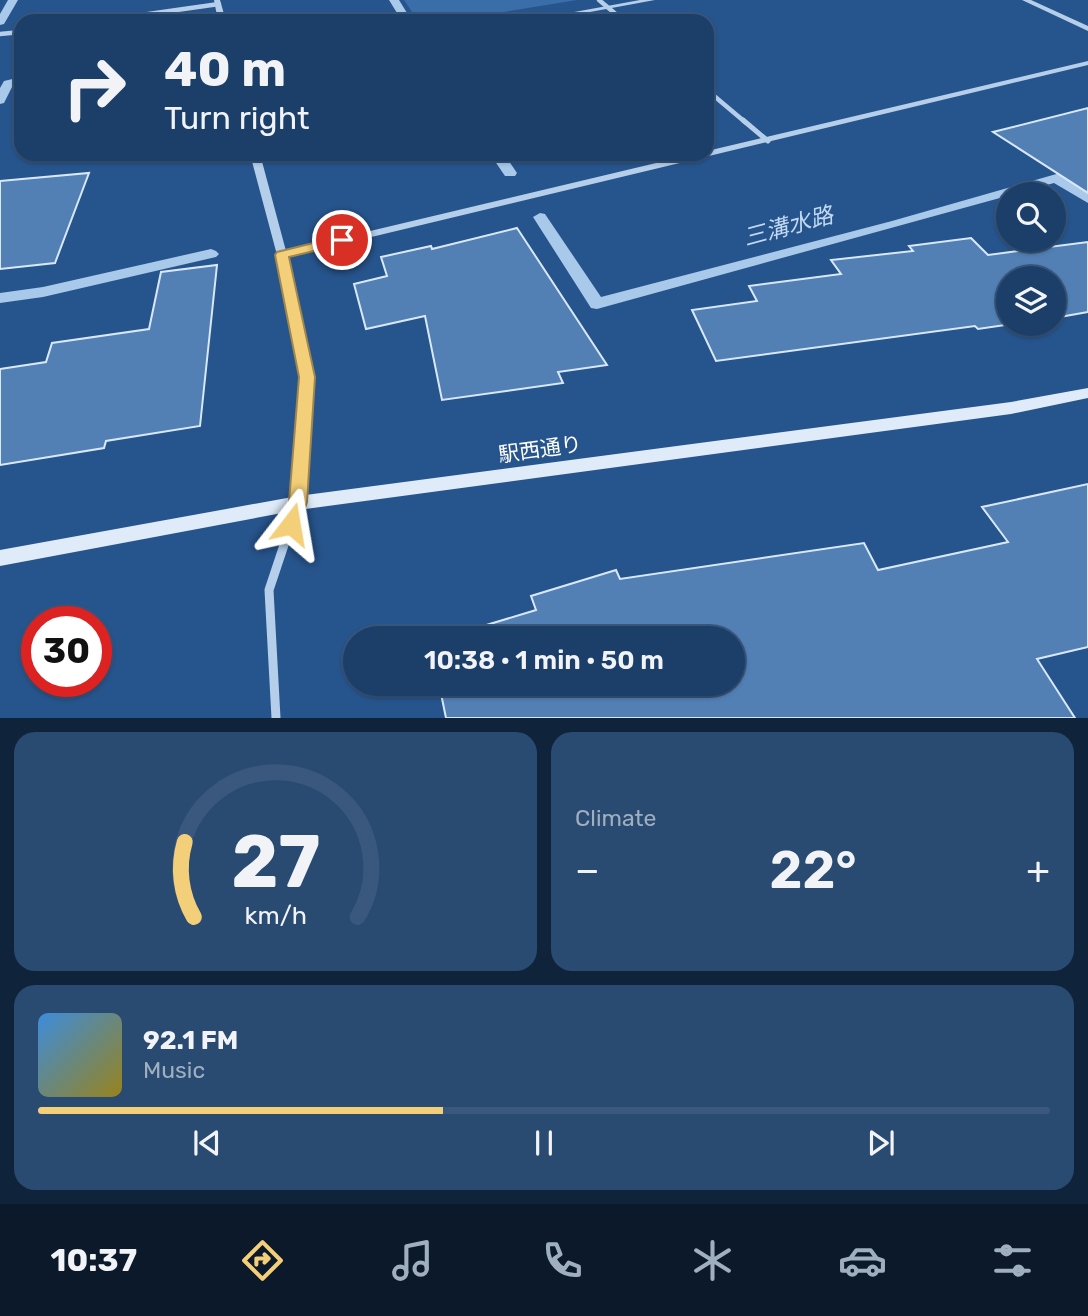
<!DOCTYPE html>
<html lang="en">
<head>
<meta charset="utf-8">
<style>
  body { margin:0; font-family:Rubik,"Noto Sans JP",sans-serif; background:#294a71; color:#f1f3f6; height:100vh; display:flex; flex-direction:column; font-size:26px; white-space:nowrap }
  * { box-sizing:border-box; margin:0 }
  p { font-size:23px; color:#a0afc0 }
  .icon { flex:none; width:38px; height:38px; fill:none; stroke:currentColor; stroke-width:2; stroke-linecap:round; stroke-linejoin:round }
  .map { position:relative; height:718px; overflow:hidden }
  .details { display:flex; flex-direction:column; gap:14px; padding:14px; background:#0f233a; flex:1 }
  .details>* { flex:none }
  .guide { position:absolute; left:14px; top:14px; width:700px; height:147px; border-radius:21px; box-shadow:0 2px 5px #0004,0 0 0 2px #3a587d; background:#1c3f69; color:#f1f3f6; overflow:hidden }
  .tools { position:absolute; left:996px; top:182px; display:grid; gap:14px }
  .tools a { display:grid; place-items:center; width:70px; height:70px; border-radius:50%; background:#1c3f69; box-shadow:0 2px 5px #0004,0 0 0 2px #3a587d; font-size:35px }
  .speed { position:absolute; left:21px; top:606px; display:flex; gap:14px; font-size:35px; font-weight:700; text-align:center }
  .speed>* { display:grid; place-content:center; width:91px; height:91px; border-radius:50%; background:#1c3f69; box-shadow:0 2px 5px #0004,0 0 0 2px #3a587d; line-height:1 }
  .speed .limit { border:10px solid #d22; background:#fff; color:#111 }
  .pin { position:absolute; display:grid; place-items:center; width:60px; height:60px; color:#fff; margin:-30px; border:4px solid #fff; border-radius:50%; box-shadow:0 2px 7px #0007 }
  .me { position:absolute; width:77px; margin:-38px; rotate:14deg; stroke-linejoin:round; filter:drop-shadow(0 0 5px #0008) }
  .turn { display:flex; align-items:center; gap:24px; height:147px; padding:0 35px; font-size:32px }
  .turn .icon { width:91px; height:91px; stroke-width:2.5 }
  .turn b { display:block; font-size:49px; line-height:60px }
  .big { font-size:52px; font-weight:600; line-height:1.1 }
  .details .card { flex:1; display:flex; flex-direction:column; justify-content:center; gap:10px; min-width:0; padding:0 24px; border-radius:21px; background:#294a71 }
  .details .dial { align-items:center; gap:0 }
  .dial svg { height:182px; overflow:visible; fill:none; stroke:#3a587d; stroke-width:7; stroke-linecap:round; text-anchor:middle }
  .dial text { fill:#f1f3f6; stroke:none }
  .song { display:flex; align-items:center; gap:21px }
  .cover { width:84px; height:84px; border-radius:10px; background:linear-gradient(135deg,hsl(210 70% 55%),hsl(50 70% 35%)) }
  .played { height:7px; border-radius:4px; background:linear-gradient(90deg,#f4cf79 40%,#3a587d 40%) }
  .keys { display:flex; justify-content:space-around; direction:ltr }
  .heat { display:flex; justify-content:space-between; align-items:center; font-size:38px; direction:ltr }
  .details .tiles { flex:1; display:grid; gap:14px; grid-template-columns:1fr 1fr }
  .card:last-child { grid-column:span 2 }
  .trip { position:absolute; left:343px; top:626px; width:402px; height:70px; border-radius:35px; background:#1c3f69; box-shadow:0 2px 5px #0004,0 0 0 2px #3a587d; font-weight:600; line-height:70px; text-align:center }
  .tab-bar { display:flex; height:112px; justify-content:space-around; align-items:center; background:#0b192a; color:#a0afc0 }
  .tab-bar .icon { width:49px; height:49px }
  .tab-bar .selected { color:#f4cf79 }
  .tab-bar b { font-size:32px; color:#f1f3f6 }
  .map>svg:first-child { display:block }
  .green { fill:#3a6ea9 }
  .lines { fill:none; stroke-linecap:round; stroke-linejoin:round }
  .stream { fill:#a9c9eb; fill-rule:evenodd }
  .building { fill:#5280b5; stroke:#d9e8f8; stroke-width:2 }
  .minor-far2 { stroke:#b5ceea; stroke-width:4.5 }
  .minor-far1 { stroke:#b5ceea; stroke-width:5 }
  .minor { stroke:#b5ceea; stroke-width:9 }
  .tertiary { fill:#b5ceea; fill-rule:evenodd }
  .secondary { fill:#dfebf9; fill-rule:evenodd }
  .route { fill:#f4cf79; stroke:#9f874f; stroke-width:2 }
  .labels { text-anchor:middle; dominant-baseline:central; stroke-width:5; stroke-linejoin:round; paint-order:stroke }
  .street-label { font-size:21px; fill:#fff; stroke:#26548c }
  .water-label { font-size:23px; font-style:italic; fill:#c1d8f1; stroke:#26548c }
</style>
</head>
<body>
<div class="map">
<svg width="1088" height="718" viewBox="0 0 1088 718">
  <rect width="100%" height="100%" fill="#26548c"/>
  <path class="green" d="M404,0H577L449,21H418Z"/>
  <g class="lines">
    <g class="stream">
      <path d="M8,0H18L4,24L0,25V14Z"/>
      <path d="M389,0H399L412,21H402Z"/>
      <path d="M21,77V83L13,85L4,103L0,104V88L4,81Z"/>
      <path d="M490,154H504L517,173L515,176H505Z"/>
      <path d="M1088,165V173L1067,179L1088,193V203L1054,183L597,309L591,308L533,217L540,213L545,214L601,297L892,221Z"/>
      <path d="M211,249L216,251L219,254L216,257L43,297L0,303V293L43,287Z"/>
    </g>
  </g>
  <g class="building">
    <path d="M1088,108V193L993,132Z"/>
    <path d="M89,173L55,263L0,269V181Z"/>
    <path d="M517,228L607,365L558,372L563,383L442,400L425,316L366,329L354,284L387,276L381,257L431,246L432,249Z"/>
    <path d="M971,238L988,255L1088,242V312L1054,318V278H1008V324H1012L978,329L975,326L716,361L692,310L757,301L749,286L841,274L831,260L913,251L909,246Z"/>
    <path d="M217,265L200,426L106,441L104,448L0,465V369L46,362L52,343L149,329L161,272Z"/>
    <path d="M1088,484V647L1037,659L1075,718H446L439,684H733V639H440L536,610L531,596L616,570L620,579L864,543L878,570L1008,542L982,507Z"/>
  </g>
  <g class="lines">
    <g class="minor-far2">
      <path d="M599,0L624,21"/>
      <path d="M99,21L219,4"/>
      <path d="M0,34L21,32"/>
      <path d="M707,90L745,122"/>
    </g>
    <path class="minor-far1" d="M743,120L768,141"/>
    <path class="minor" d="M276,718L269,590L298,503"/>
    <g class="tertiary">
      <path d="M214,0H220L226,21H218Z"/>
      <path d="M640,0H655L541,21H525Z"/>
      <path d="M1022,0H1031L1088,26V31Z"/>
      <path d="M1088,61V65L288,257L313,377L305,503L303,507L298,509L293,507L291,503L301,377L277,255L250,154H260L286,251L694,154H707V151Z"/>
    </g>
    <path class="secondary" d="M1088,388V398L1011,414L298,510L0,566V550L298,496L1011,402Z"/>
  </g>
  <path class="route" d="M342,236L349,240L347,243L289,257L315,377L307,502L297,530L291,533L284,530L281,524L289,502L299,377L275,255L277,252Z"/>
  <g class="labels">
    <g class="street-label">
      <text transform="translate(540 449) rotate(-8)">駅西通り</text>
    </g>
    <g class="water-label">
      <text transform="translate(788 226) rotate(-15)">三溝水路</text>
    </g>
  </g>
</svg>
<div class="tools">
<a><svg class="icon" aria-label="search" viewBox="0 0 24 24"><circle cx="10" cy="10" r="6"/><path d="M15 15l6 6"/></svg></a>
<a><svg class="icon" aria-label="layers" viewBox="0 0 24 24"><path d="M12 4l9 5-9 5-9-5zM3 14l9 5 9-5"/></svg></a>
</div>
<div class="speed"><div class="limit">30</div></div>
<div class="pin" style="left:342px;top:240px;background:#d93025"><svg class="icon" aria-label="arrive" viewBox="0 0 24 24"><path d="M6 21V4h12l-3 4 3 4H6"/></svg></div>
<svg class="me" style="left:291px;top:524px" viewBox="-20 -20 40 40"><path d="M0-17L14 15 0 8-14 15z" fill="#f4cf79" stroke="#fff" stroke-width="4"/></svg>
<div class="trip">10:38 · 1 min · 50 m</div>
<div class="guide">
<div class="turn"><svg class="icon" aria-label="right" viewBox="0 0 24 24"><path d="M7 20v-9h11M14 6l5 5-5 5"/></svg><div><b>40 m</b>Turn right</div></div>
</div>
</div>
<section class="details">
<div class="tiles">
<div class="card dial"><svg viewBox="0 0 100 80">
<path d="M14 69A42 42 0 1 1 86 69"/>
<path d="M14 69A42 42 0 0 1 10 36" stroke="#f4cf79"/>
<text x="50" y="56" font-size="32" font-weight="700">27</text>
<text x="50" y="72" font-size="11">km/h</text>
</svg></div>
<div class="card"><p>Climate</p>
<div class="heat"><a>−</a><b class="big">22°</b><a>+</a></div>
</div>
<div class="card">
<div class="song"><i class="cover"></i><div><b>92.1 FM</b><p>Music</p></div></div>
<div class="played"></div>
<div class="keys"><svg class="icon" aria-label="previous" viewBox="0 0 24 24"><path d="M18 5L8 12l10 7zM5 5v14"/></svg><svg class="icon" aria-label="pause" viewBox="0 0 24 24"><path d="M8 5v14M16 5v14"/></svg><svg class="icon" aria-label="next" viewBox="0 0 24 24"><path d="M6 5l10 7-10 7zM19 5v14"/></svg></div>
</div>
</div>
</section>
<nav class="tab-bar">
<b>10:37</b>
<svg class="icon selected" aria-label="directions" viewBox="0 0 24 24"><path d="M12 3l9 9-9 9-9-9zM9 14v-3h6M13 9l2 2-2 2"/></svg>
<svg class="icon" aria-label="music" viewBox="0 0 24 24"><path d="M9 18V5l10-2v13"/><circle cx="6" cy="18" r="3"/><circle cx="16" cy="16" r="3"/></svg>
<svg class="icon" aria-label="phone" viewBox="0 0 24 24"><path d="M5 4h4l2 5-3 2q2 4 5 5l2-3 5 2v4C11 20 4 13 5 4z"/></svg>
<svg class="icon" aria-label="climate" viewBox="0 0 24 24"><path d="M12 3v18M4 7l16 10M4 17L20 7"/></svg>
<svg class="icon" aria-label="car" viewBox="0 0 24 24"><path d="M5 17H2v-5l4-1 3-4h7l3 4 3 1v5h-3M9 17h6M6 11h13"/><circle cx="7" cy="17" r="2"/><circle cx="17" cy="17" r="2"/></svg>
<svg class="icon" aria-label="filters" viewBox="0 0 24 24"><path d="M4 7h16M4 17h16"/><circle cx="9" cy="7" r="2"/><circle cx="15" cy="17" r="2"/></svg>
</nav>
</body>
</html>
